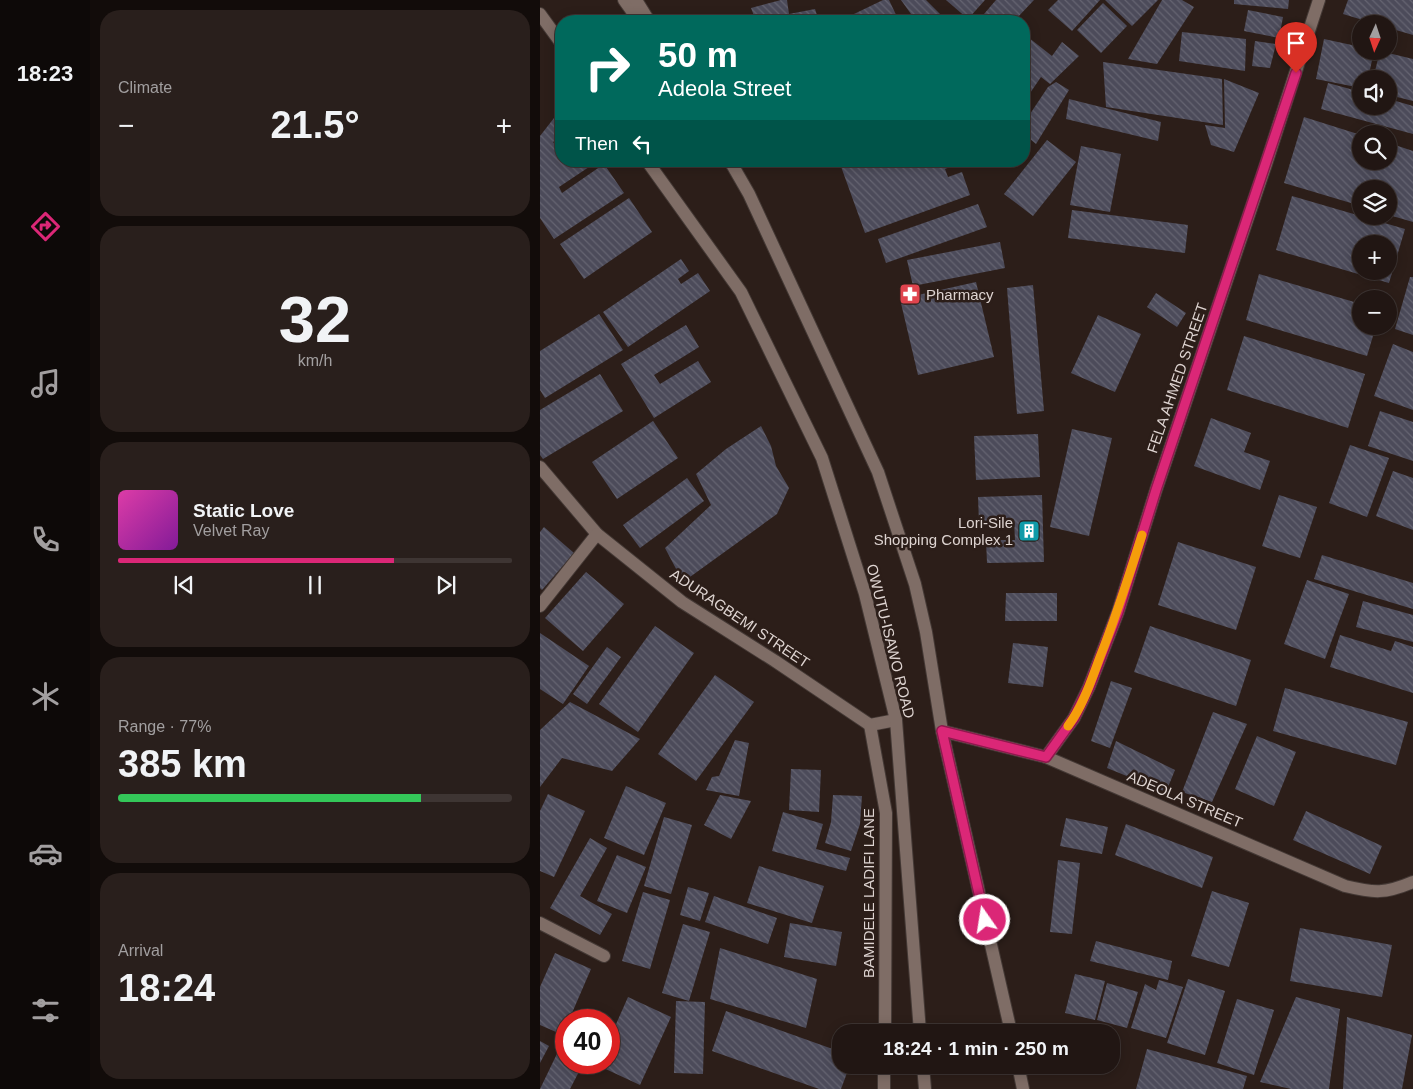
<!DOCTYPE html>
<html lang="en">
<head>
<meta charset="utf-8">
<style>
  body { margin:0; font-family:Arial,sans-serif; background:#291f1c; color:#f1f3f6; height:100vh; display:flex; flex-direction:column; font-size:19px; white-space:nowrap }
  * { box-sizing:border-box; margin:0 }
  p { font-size:16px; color:#a29fa0 }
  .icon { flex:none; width:28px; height:28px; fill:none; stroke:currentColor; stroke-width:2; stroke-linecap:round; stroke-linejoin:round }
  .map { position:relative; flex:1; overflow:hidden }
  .panel { display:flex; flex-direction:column; gap:10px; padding:10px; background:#120c0a; width:450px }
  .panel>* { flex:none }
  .top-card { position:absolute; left:15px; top:15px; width:475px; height:152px; border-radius:20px; box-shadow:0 2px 12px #0003,0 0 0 1px #3e3533; background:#00695c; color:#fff; overflow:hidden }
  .needle { width:32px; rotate:183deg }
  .controls { position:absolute; left:812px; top:15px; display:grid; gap:10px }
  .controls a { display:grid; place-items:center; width:45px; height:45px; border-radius:50%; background:#211613; box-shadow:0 2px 12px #0003,0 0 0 1px #3e3533; font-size:25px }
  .speed { position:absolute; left:15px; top:1009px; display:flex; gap:10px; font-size:25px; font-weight:700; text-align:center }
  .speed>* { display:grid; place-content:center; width:65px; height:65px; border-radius:50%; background:#211613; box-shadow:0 2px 12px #0003,0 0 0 1px #3e3533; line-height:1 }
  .speed .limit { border:8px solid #d22; background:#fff; color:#111 }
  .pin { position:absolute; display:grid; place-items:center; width:42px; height:42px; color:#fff; margin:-51px -21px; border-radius:50% 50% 50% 0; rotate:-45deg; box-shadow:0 0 5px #0007 }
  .pin .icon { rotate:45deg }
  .me { position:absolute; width:55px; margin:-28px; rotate:347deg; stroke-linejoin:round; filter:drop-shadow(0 0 4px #0008) }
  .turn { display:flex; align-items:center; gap:18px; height:105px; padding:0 20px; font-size:22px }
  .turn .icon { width:65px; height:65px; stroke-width:2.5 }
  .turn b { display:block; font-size:35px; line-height:42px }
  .then { display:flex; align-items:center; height:48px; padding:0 20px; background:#0003; gap:10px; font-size:19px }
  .big { font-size:38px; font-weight:700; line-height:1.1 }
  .panel .card { flex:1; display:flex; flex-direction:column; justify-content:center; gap:8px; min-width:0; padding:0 18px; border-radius:20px; background:#291f1c }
  .panel .dial { align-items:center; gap:0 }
  .dial b { font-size:65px; line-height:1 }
  .song { display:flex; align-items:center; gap:15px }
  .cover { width:60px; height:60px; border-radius:8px; background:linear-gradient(135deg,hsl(320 70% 55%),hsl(290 70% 35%)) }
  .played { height:5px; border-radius:2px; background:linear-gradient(90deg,#db2777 70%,#3e3533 70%) }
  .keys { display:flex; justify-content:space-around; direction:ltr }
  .heat { display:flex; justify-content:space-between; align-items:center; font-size:28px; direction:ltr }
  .charge { height:8px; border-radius:4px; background:linear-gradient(90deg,#34c759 77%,#3e3533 0) }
  .trip { position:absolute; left:292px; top:1024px; width:288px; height:50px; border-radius:20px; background:#211613; box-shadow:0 2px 12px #0003,0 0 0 1px #3e3533; font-weight:700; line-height:50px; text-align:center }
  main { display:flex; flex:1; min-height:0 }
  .tabs { display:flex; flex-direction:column; width:90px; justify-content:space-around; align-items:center; background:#0d0908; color:#a29fa0 }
  .tabs .icon { width:35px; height:35px }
  .tabs .selected { color:#db2777 }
  .tabs b { font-size:22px; color:#f1f3f6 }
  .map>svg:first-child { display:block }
  .building { fill:url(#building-back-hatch); fill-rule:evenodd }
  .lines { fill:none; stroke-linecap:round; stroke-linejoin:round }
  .minor-casing { stroke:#443935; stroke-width:14 }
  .tertiary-casing { stroke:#443935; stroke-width:14 }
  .minor { stroke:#7f6d66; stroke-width:12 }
  .tertiary { stroke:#7f6d66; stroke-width:12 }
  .route-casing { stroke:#8e194d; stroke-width:12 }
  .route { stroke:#db2777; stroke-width:9 }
  .slow { stroke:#f59e0b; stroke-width:9 }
  .labels { text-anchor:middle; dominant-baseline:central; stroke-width:5; stroke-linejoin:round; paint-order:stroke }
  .poi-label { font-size:15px; fill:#ded4d1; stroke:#2c1e19; text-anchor:start }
  .street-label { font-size:15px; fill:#ded4d1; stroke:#2c1e19 }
</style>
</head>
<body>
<main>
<nav class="tabs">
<b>18:23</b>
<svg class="icon selected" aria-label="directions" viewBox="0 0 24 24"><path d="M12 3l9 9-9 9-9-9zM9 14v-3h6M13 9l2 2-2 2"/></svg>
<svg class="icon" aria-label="music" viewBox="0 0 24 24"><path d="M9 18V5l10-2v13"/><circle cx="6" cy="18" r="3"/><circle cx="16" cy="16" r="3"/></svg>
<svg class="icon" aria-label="phone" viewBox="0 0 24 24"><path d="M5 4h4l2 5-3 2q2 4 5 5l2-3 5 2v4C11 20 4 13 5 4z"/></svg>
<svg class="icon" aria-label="climate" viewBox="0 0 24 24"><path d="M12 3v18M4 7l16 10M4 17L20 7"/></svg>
<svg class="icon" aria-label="car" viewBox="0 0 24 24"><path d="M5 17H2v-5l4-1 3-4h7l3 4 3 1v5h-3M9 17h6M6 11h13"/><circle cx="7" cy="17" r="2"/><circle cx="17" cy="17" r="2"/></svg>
<svg class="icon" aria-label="filters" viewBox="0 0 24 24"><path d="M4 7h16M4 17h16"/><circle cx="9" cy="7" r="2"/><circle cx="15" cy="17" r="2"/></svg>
</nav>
<section class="panel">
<div class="card"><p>Climate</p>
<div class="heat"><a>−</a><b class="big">21.5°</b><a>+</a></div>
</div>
<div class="card dial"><b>32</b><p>km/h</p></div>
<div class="card">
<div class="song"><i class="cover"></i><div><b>Static Love</b><p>Velvet Ray</p></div></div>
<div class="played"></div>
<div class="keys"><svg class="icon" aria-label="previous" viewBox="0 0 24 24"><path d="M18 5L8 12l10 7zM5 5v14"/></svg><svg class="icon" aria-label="pause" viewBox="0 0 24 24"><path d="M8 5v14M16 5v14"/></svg><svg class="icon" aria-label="next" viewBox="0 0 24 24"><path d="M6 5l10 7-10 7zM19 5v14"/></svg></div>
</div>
<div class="card"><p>Range · 77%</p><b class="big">385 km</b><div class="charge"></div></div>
<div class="card"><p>Arrival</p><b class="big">18:24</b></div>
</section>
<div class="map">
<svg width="873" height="1089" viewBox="0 0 873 1089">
  <defs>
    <pattern id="building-back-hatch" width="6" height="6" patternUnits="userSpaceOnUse" patternTransform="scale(1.25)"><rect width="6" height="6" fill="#4c4b5a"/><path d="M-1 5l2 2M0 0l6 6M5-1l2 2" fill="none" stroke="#656471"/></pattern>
  </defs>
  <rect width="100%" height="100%" fill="#2c1e19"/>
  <g class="building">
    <path d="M241,0H247L249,14L275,9L279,21H216L211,8Z"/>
    <path d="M343,0H349L359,21H317L314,14Z"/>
    <path d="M361,0H386L407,21H376Z"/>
    <path d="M406,0H445L428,19Z"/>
    <path d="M456,0H494L474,21H438Z"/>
    <path d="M518,0H560L532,31L508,10Z"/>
    <path d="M565,0H618L592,26Z"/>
    <path d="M622,0H642L654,7L617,64L588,59Z"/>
    <path d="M694,0H749L748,9L694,4Z"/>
    <path d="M808,0H873V35L849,28V24H836L803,14Z"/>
    <path d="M563,3L587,26L561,53L537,30Z"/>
    <path d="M708,10L743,17L739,38L704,31Z"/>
    <path d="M642,32L706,39L705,71L639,61Z"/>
    <path d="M484,34L512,56L522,42L539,56L510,84L501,77L484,102Z"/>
    <path d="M784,39L821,47V51H834L828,79H821V88L776,79Z"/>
    <path d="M715,41L736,44L730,68L712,66Z"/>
    <path d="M840,51L873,59V101L849,95V79H833Z"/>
    <path d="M563,62L682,79L683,125L566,107Z"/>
    <path d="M684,79L719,93L694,152L671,145L665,125L685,128Z"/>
    <path d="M516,82L529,90L496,144L484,134V123L508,87Z"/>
    <path d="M788,83L821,92V106H849V99L873,106V134L781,109Z"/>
    <path d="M529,99L621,122L618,141L526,119Z"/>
    <path d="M21,109V136L13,142L16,146L21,142V161H58L19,187L22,193L64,164L84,193L14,239L0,218V136Z"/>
    <path d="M764,117L821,135V161H849V143L873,151V222L849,215V189H821V206L744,183Z"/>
    <path d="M507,140L536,162L493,216L464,194Z"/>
    <path d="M541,146L581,154L570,212L530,205Z"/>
    <path d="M299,161H408L410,167L405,169L408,177L422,172L430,195L325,233Z"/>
    <path d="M752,196L865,229L849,283L736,250ZM821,244H849V271H821Z"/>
    <path d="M89,198L112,232L44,279L20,244Z"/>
    <path d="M438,204L447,227L346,263L338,239Z"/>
    <path d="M532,210L648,225L645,253L528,238Z"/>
    <path d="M460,242L465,268L373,286L367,260Z"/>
    <path d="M141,259L149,271L138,279L141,284L158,273L170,291L88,347L63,312Z"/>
    <path d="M719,274L821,304V326H836L827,356L706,320Z"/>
    <path d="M870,277H873V335L855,329Z"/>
    <path d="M436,282L454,357L378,375L360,299Z"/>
    <path d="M493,285L504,411L477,414L467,288Z"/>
    <path d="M616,293L646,313L637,327L607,307Z"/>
    <path d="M59,314L83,350L5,398L0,390V351Z"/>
    <path d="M558,315L601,334L575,392L531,373Z"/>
    <path d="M146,325L159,347L114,375L120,384L158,361L171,382L114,418L81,364Z"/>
    <path d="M704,336L825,374L808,428L687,390Z"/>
    <path d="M853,344L873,352V410L834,396Z"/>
    <path d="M60,374L83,411L3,459L0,455V410Z"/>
    <path d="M840,411L873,422V461L828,446Z"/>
    <path d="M671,418L711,433L704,452L730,461L720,490L654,466Z"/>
    <path d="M113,421L138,458L77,499L52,462Z"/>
    <path d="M221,426L231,446L236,466L249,488L237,514L143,582L125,548L171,505L156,474L186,449Z"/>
    <path d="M532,429L572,438L549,536L510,527Z"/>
    <path d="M498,434L500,477L436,480L434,436Z"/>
    <path d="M810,445L849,458L827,517L789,503Z"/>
    <path d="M853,471L873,478V530L836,516Z"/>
    <path d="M147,478L164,501L100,548L83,525Z"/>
    <path d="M502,495L504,562L447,563L446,540H475L474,521L439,522L438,497Z"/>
    <path d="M739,495L777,507L760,558L722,546Z"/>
    <path d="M4,527L34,553L2,590L0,588V532Z"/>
    <path d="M638,542L716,567L696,630L618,605Z"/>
    <path d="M782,555L873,583V609L774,579Z"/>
    <path d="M46,572L84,604L43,651L5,618Z"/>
    <path d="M767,580L809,594L785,659L744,644Z"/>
    <path d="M466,593H517V621H465Z"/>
    <path d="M823,601L873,615V642L816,627Z"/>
    <path d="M115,626L154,653L98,732L59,704Z"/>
    <path d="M610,626L711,660L696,706L594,672Z"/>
    <path d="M0,633L49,666L23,704L0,689Z"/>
    <path d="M800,635L851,651L855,641L873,647V693L790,667Z"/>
    <path d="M473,643L508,647L503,687L468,683Z"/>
    <path d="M67,647L81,657L47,704L33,694Z"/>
    <path d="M175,675L214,702L156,781L118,754Z"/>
    <path d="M571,681L592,688L570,748L551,741Z"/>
    <path d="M745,688L868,722L856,765L733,731Z"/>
    <path d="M30,702L100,739L72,771L22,758L0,787V730Z"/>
    <path d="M673,712L707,724L672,802L642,792Z"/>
    <path d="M717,736L756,752L734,806L695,789Z"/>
    <path d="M195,740L209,743L199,796L166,790L172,777L179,776Z"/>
    <path d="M576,741L635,770L626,792L567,768Z"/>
    <path d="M251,769L281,770L279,812L249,810Z"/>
    <path d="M86,786L126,803L104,855L64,838Z"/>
    <path d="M8,794L45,811L14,877L0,871V811Z"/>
    <path d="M180,795L211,801L191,839L164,825Z"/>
    <path d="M293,795L322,796L320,824L311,851L285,843L291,822Z"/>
    <path d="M766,811L842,846L830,874L753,840Z"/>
    <path d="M243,812L283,824L276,849L310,858L306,871L232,851Z"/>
    <path d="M124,817L152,825L131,894L104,886Z"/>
    <path d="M526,818L568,827L562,854L520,846Z"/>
    <path d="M586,824L673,857L662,888L575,855Z"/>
    <path d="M50,838L67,848L40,896L72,914L60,935L10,908Z"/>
    <path d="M77,855L106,867L87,913L57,901Z"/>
    <path d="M518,860L540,863L532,934L510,932Z"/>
    <path d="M219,866L284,886L272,923L207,903Z"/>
    <path d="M148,887L169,893L160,921L140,915Z"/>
    <path d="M672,891L709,903L689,967L651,956Z"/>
    <path d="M103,892L130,900L110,969L82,961Z"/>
    <path d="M174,896L237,918L228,944L165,922Z"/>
    <path d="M250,923L302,932L296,966L244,957Z"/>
    <path d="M143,924L170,932L149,1001L122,993Z"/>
    <path d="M760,928L852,945L842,997L750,981Z"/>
    <path d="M556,941L632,961L628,980L550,961Z"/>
    <path d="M180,948L277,979L266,1028L170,999Z"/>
    <path d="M15,953L51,969L29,1020H26V1027L23,1035L0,1025V987Z"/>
    <path d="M535,974L565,981L555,1020L525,1013Z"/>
    <path d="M648,979L685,991L665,1055L627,1043Z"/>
    <path d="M619,980L643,987L626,1038L591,1028L605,984L616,990Z"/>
    <path d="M567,983L598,992L587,1028L557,1020Z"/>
    <path d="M88,997L131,1017L100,1085L57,1065L58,1062H69V1040Z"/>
    <path d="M756,997L800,1009L789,1089H751L720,1082Z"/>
    <path d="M697,999L734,1010L714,1075L677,1063Z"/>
    <path d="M136,1001L165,1002L163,1074L134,1073Z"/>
    <path d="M186,1011L301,1052V1065H310L301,1089H279L172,1051Z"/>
    <path d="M807,1017L872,1035L862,1089H803Z"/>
    <path d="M26,1035V1062H44L30,1089H0Z"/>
    <path d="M0,1041L9,1046L0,1063Z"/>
    <path d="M607,1049L707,1076L703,1089H596Z"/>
  </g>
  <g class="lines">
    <g class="minor-casing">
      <g id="minor">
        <path d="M0,467L57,534L142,602L235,661L330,725L356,720"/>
        <path d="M0,606L57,534"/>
        <path d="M330,725L346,813L345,1032"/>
        <path d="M402,731L506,757L805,886C834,893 845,894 873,882"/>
        <path d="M506,757L534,718L549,687L578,612L616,490L726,164L779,0"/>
        <path d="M0,923L64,956"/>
        <path d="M344,1089V1065"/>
      </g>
    </g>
    <g class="tertiary-casing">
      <g id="tertiary">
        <path d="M84,0L99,21"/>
        <path d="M96,0L109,21"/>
        <path d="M0,14L21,43"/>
        <path d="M107,161L201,292L282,458L325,594L356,720L380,1032"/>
        <path d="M190,161L209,194L338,472L375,584L386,632L402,731L471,1032"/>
        <path d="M383,1065L385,1089"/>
        <path d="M478,1065L483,1089"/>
      </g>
    </g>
    <use href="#minor" class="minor"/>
    <use href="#tertiary" class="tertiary"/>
  </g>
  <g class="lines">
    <g class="route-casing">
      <path id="route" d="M445,920L402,731L506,757L534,718L549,687L578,612L616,490L756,73"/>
    </g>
    <use href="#route" class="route"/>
    <path class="slow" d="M528,726C543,706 551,681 560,657C576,617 589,576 602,535"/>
  </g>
  <defs>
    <g id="pharmacy-square" transform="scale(1.125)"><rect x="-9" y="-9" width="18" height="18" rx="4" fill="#e0444e" stroke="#2c1e19"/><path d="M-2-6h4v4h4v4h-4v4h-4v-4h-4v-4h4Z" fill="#fff"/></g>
    <g id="building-square" transform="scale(1.125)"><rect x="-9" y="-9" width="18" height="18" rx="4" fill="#0f9aa8" stroke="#2c1e19"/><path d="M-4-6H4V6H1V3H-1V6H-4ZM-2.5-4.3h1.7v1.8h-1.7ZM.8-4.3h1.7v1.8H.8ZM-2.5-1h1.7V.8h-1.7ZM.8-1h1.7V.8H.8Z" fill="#fff"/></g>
  </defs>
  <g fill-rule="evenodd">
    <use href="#pharmacy-square" x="370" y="294"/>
    <use href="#building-square" x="489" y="531"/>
  </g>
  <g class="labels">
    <g class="poi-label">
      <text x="386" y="294">Pharmacy</text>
      <text x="473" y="522" text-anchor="end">Lori-Sile<tspan x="473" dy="17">Shopping Complex 1</tspan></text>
    </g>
    <g class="street-label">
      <text transform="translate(637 378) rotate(-71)">FELA AHMED STREET</text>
      <text transform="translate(200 618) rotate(34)">ADURAGBEMI STREET</text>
      <text transform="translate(351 641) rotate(76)">OWUTU-ISAWO ROAD</text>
      <text transform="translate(645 799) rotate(23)">ADEOLA STREET</text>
      <text transform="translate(328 893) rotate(-90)">BAMIDELE LADIFI LANE</text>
    </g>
  </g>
</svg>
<div class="controls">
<a><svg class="needle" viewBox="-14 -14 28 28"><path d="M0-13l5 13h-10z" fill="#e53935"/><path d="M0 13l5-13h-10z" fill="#a29fa0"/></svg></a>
<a><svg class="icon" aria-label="sound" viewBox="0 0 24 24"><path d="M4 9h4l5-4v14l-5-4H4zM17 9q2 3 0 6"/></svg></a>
<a><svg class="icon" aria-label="search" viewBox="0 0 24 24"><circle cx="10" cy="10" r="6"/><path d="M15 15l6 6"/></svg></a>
<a><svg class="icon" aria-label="layers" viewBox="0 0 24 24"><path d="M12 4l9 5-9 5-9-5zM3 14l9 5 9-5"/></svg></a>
<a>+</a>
<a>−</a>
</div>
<div class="speed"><div class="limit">40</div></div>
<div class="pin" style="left:756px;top:73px;background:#d93025"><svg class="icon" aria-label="arrive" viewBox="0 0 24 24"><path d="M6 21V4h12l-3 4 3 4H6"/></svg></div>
<svg class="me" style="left:445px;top:920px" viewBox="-20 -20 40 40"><circle r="17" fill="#db2777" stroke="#fff" stroke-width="3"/><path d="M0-11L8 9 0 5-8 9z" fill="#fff"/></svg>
<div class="trip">18:24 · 1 min · 250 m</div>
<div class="top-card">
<div class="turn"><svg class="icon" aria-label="right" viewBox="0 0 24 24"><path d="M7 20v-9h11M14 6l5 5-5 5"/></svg><div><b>50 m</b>Adeola Street</div></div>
<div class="then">Then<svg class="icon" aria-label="left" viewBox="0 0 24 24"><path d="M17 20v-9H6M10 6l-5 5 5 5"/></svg></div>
</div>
</div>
</main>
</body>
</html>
